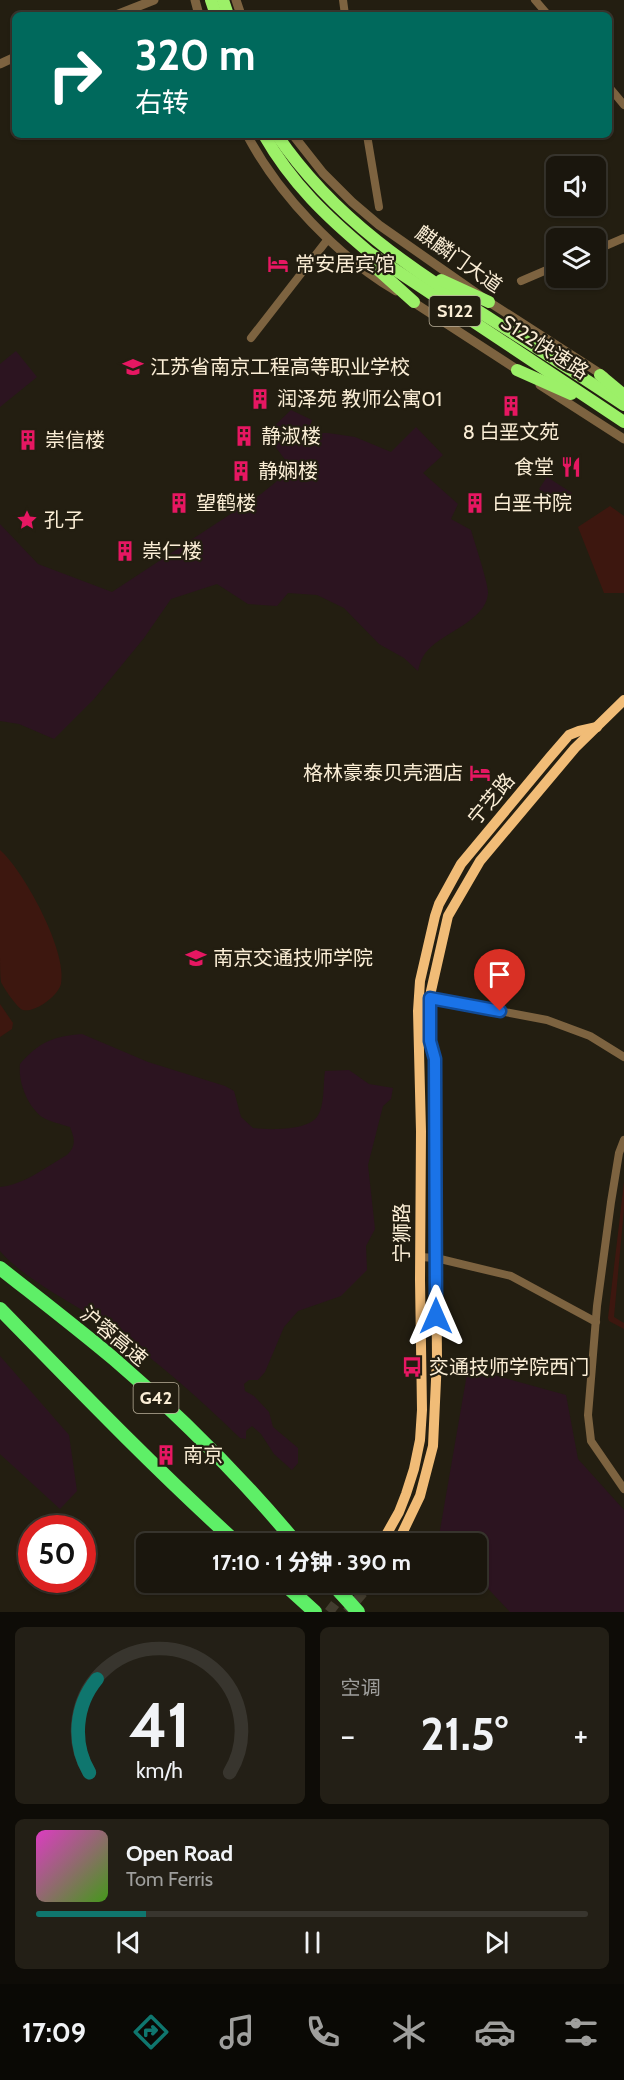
<!DOCTYPE html>
<html lang="zh">
<head>
<meta charset="utf-8">
<style>
  body { margin:0; font-family:Cabin,"Noto Sans SC",sans-serif; background:#231f16; color:#f1f3f6; height:100vh; display:flex; flex-direction:column; font-size:22px; white-space:nowrap }
  * { box-sizing:border-box; margin:0 }
  p { font-size:20px; color:#9f9f9d }
  .icon { flex:none; width:33px; height:33px; fill:none; stroke:currentColor; stroke-width:2; stroke-linecap:round; stroke-linejoin:round }
  .map { position:relative; height:1612px; overflow:hidden }
  .details { display:flex; flex-direction:column; gap:15px; padding:15px; background:#0e0c07; flex:1 }
  .details>* { flex:none }
  .top-card { position:absolute; left:12px; top:12px; width:600px; height:126px; border-radius:9px; box-shadow:0 2px 4px #0004,0 0 0 2px #38352e; background:#00695c; color:#fff; overflow:hidden }
  .fabs { position:absolute; left:546px; top:156px; display:grid; gap:12px }
  .fabs a { display:grid; place-items:center; width:60px; height:60px; border-radius:9px; background:#1a160d; box-shadow:0 2px 4px #0004,0 0 0 2px #38352e; font-size:30px }
  .speed { position:absolute; left:18px; top:1515px; display:flex; gap:12px; font-size:30px; font-weight:700; text-align:center }
  .speed>* { display:grid; place-content:center; width:78px; height:78px; border-radius:50%; background:#1a160d; box-shadow:0 2px 4px #0004,0 0 0 2px #38352e; line-height:1 }
  .speed .limit { border:9px solid #d22; background:#fff; color:#111 }
  .pin { position:absolute; display:grid; place-items:center; width:51px; height:51px; color:#fff; margin:-62px -26px; border-radius:50% 50% 50% 0; rotate:-45deg; box-shadow:0 0 6px #0007 }
  .pin .icon { rotate:45deg }
  .me { position:absolute; width:66px; margin:-33px; rotate:0deg; stroke-linejoin:round; filter:drop-shadow(0 0 4px #0008) }
  .turn { display:flex; align-items:center; gap:21px; height:126px; padding:0 24px; font-size:27px }
  .turn .icon { width:78px; height:78px; stroke-width:2.5 }
  .turn b { display:block; font-size:42px; line-height:51px }
  .big { font-size:45px; font-weight:800; line-height:1.1 }
  .details .card { flex:1; display:flex; flex-direction:column; justify-content:center; gap:9px; min-width:0; padding:0 21px; border-radius:9px; background:#231f16 }
  .details .dial { align-items:center; gap:0 }
  .dial svg { height:156px; overflow:visible; fill:none; stroke:#38352e; stroke-width:7; stroke-linecap:round; text-anchor:middle }
  .dial text { fill:#f1f3f6; stroke:none }
  .song { display:flex; align-items:center; gap:18px }
  .cover { width:72px; height:72px; border-radius:9px; background:linear-gradient(135deg,hsl(310 70% 55%),hsl(100 70% 35%)) }
  .played { height:6px; border-radius:3px; background:linear-gradient(90deg,#0f766e 20%,#38352e 20%) }
  .keys { display:flex; justify-content:space-around; direction:ltr }
  .heat { display:flex; justify-content:space-between; align-items:center; font-size:33px; direction:ltr }
  .details .tiles { flex:1; display:grid; gap:15px; grid-template-columns:1fr 1fr }
  .card:last-child { grid-column:span 2 }
  .trip { position:absolute; left:136px; top:1533px; width:351px; height:60px; border-radius:9px; background:#1a160d; box-shadow:0 2px 4px #0004,0 0 0 2px #38352e; font-weight:800; line-height:60px; text-align:center }
  .menu { display:flex; height:96px; justify-content:space-around; align-items:center; background:#0a0905; color:#9f9f9d }
  .menu .icon { width:42px; height:42px }
  .menu .selected { color:#0f766e }
  .menu b { font-size:27px; color:#f1f3f6 }
  .map>svg:first-child { display:block }
  .green { fill:#2c1420 }
  .water { fill:#3d170f }
  .lines { fill:none; stroke-linecap:round; stroke-linejoin:round }
  .secondary-tunnel { stroke:#433d2f; stroke-width:10; stroke-dasharray:10 5; stroke-linecap:butt }
  .minor { stroke:#7d6340; stroke-width:8 }
  .tertiary { stroke:#7d6340; stroke-width:9 }
  .secondary { stroke:#f1bc77; stroke-width:10 }
  .trunk { stroke:#9cf068; stroke-width:12 }
  .motorway { stroke:#5eef67; stroke-width:14 }
  .route-casing { stroke:#114b97; stroke-width:15 }
  .route { stroke:#1a73e8; stroke-width:10 }
  .labels { text-anchor:middle; dominant-baseline:central; stroke-width:4.5; stroke-linejoin:round; paint-order:stroke }
  .shield { fill:#231e11; stroke:#bab09b; stroke-width:1.5 }
  .shield-label { font-size:18px; font-weight:bold; fill:#fbeed6 }
  .street-label { font-size:20px; fill:#fbeed6; stroke:#231e11 }
  .poi-label { font-size:20px; fill:#fbeed6; stroke:#231e11; text-anchor:start }
</style>
</head>
<body>
<div class="map">
<svg width="624" height="1612" viewBox="0 0 624 1612">
  <rect width="100%" height="100%" fill="#231e11"/>
  <g class="green">
    <path d="M16,351L37,377L0,407V364Z"/>
    <path d="M291,410L312,420L308,433H328L355,437L391,452L416,427L443,455L423,473L458,504L451,519L471,530C474,541 489,585 488,594C485,621 444,632 428,650C422,656 420,663 418,671L404,658L379,644L344,608L317,595L288,593L277,606L248,604L217,584L171,599L144,638L94,699L54,739L19,724L0,721V524L38,564L112,592L261,494L292,469L266,434Z"/>
    <path d="M547,477L572,493L564,505L539,489Z"/>
    <path d="M82,1034L148,1062L225,1086L234,1091L241,1117L253,1128C269,1130 306,1131 317,1117C325,1106 323,1084 325,1071L349,1070L369,1084L393,1088L391,1099L383,1106L368,1165L375,1229L366,1246L367,1270L341,1296L298,1311L284,1327L265,1372L258,1380H249L244,1384L245,1391L254,1396L269,1412L273,1427L298,1448V1463L292,1470L274,1454L261,1434L252,1426L246,1431V1439L240,1438C198,1397 154,1358 106,1325C73,1303 25,1280 0,1251V1187C24,1185 46,1167 67,1155C76,1146 75,1139 70,1127C61,1124 50,1122 42,1117C27,1105 18,1082 20,1064C39,1042 54,1036 82,1034Z"/>
    <path d="M0,1356L69,1435L77,1491L60,1509L0,1454Z"/>
    <path d="M468,1368L566,1395L578,1459L624,1510V1612H510L477,1577V1544L446,1543L439,1536Z"/>
  </g>
  <g class="water">
    <path d="M610,506L624,516V593H604L578,527Z"/>
    <path d="M0,850C24,871 68,952 61,984C58,996 35,1013 23,1010C18,1009 3,987 1,982C0,974 0,959 0,950C0,917 0,883 0,850Z"/>
    <path d="M0,1004L13,1023L12,1029L0,1037Z"/>
    <path d="M624,1182V1209L614,1317L624,1323V1329L609,1321L608,1318Z"/>
  </g>
  <g class="lines">
    <g class="secondary-tunnel">
      <path d="M329,1612L352,1582"/>
      <path d="M347,1612L366,1589"/>
    </g>
    <g class="minor">
      <path d="M343,0L345,15"/>
      <path d="M535,0L548,15"/>
      <path d="M609,87L624,105"/>
      <path d="M367,135L379,207"/>
      <path d="M596,250L624,238"/>
      <path d="M521,281L556,266"/>
      <path d="M251,338L328,239"/>
      <path d="M430,998L547,1020L590,1036L624,1057"/>
      <path d="M624,1140L619,1153L611,1202L597,1306L588,1415L591,1441L624,1489"/>
      <path d="M420,1257L436,1258L511,1276L596,1322"/>
    </g>
    <g class="tertiary">
      <path d="M195,0L199,15"/>
      <path d="M236,0L241,15"/>
      <path d="M116,15L154,0"/>
      <path d="M0,64L15,57"/>
      <path d="M247,135C279,195 337,256 396,291"/>
      <path d="M293,135L323,173L352,202L379,225L489,302L604,376"/>
      <path d="M410,300L521,372"/>
      <path d="M540,385L624,439"/>
    </g>
    <g class="secondary">
      <path d="M381,1544L399,1512L406,1494L414,1469L420,1440L422,1410L420,1280L421,1131L418,1011L420,981L435,916L439,904L461,864L550,757L569,735L579,731L597,727"/>
      <path d="M397,1544L420,1496L433,1446L437,1358L435,1132V1059L430,1041L429,1015L431,991L448,916L480,861L575,748L624,700"/>
      <path d="M366,1589L370,1582"/>
    </g>
    <g class="trunk">
      <path d="M211,0L216,15"/>
      <path d="M223,0L228,15"/>
      <path d="M264,135C292,184 327,217 370,253L624,422"/>
      <path d="M277,135C334,219 413,270 497,323C540,350 582,377 624,405"/>
      <path d="M366,259L414,302"/>
      <path d="M441,280L489,302"/>
      <path d="M517,370L571,394"/>
      <path d="M600,375L624,395"/>
    </g>
    <g class="motorway">
      <path d="M0,1268C38,1298 77,1328 114,1359C179,1415 242,1478 297,1544"/>
      <path d="M0,1309C78,1389 155,1469 238,1544"/>
      <path d="M282,1582L315,1612"/>
      <path d="M331,1582L358,1612"/>
    </g>
  </g>
  <g class="lines">
    <g class="route-casing">
      <path id="route" d="M436,1316L435,1059L430,1041V998L500,1011"/>
    </g>
    <use href="#route" class="route"/>
  </g>
  <defs>
    <g id="hotel-bare" transform="scale(1.62)"><path d="M-6-4.5h1.5V1H6V5H4.5V3h-9V5H-6ZM-4 0a1.8 1.8 0 1 1 3.6 0ZM.5 0V-2.5h3Q6-2.5 6 0Z" fill="#e61762" stroke="#231e11" stroke-width="2.5" paint-order="stroke"/></g>
    <g id="school-bare" transform="scale(1.62)"><path d="M0-5L7-2L0 1L-7-2ZM-4 1L0 2.5L4 1V4Q0 6-4 4Z" fill="#e61762" stroke="#231e11" stroke-width="2.5" paint-order="stroke"/></g>
    <g id="building-bare" transform="scale(1.62)"><path d="M-4-6H4V6H1V3H-1V6H-4ZM-2.5-4.3h1.7v1.8h-1.7ZM.8-4.3h1.7v1.8H.8ZM-2.5-1h1.7V.8h-1.7ZM.8-1h1.7V.8H.8Z" fill="#e61762" stroke="#231e11" stroke-width="2.5" paint-order="stroke"/></g>
    <g id="restaurant-bare" transform="scale(1.62)"><path d="M-5-6h1v4h1v-4h1v4h1v-4h1v5L-1.5 .5V6h-2V.5L-5-1ZM5-6V6H3V1.5H1.5Q1.5-4 5-6Z" fill="#e61762" stroke="#231e11" stroke-width="2.5" paint-order="stroke"/></g>
    <g id="sight-bare" transform="scale(1.62)"><path d="M0-6L1.8-2.2L6-1.7L2.9 1.2L3.7 5.4L0 3.3L-3.7 5.4L-2.9 1.2L-6-1.7L-1.8-2.2Z" fill="#e61762" stroke="#231e11" stroke-width="2.5" paint-order="stroke"/></g>
    <g id="university-bare" transform="scale(1.62)"><path d="M0-5L7-2L0 1L-7-2ZM-4 1L0 2.5L4 1V4Q0 6-4 4Z" fill="#e61762" stroke="#231e11" stroke-width="2.5" paint-order="stroke"/></g>
    <g id="bus-bare" transform="scale(1.62)"><path d="M-5-6H5V4H4V6H2V4H-2V6H-4V4H-5ZM-3.5-4V0h7V-4ZM-3.5 1.2v1.5H-2V1.2ZM2 1.2v1.5H3.5V1.2Z" fill="#e61762" stroke="#231e11" stroke-width="2.5" paint-order="stroke"/></g>
  </defs>
  <g fill-rule="evenodd">
    <use href="#hotel-bare" x="278" y="264"/>
    <use href="#school-bare" x="133" y="367"/>
    <use href="#building-bare" x="260" y="399"/>
    <use href="#building-bare" x="511" y="406"/>
    <use href="#building-bare" x="244" y="436"/>
    <use href="#building-bare" x="28" y="440"/>
    <use href="#restaurant-bare" x="571" y="467"/>
    <use href="#building-bare" x="241" y="471"/>
    <use href="#building-bare" x="179" y="503"/>
    <use href="#building-bare" x="475" y="503"/>
    <use href="#sight-bare" x="27" y="520"/>
    <use href="#building-bare" x="125" y="551"/>
    <use href="#hotel-bare" x="480" y="773"/>
    <use href="#university-bare" x="196" y="958"/>
    <use href="#bus-bare" x="412" y="1367"/>
    <use href="#building-bare" x="166" y="1455"/>
  </g>
  <g class="labels">
    <g class="shield">
      <rect x="429.5" y="296" width="51" height="30" rx="4.5"/>
      <rect x="133.5" y="1383" width="45" height="30" rx="4.5"/>
    </g>
    <g class="shield-label">
      <text x="455" y="311">S122</text>
      <text x="156" y="1398">G42</text>
    </g>
    <g class="street-label">
      <text transform="translate(459 259) rotate(35)">麒麟门大道</text>
      <text transform="translate(545 347) rotate(33)">S122快速路</text>
      <text transform="translate(491 799) rotate(-50)">宁芝路</text>
      <text transform="translate(402 1233) rotate(-90)">宁狮路</text>
      <text transform="translate(114 1336) rotate(40)">沪蓉高速</text>
    </g>
    <g class="poi-label">
      <text x="295" y="264">常安居宾馆</text>
      <text x="150" y="367">江苏省南京工程高等职业学校</text>
      <text x="277" y="399">润泽苑 教师公寓01</text>
      <text x="511" y="432" text-anchor="middle">8 白垩文苑</text>
      <text x="261" y="436">静淑楼</text>
      <text x="45" y="440">崇信楼</text>
      <text x="554" y="467" text-anchor="end">食堂</text>
      <text x="258" y="471">静娴楼</text>
      <text x="196" y="503">望鹤楼</text>
      <text x="492" y="503">白垩书院</text>
      <text x="44" y="520">孔子</text>
      <text x="142" y="551">崇仁楼</text>
      <text x="463" y="773" text-anchor="end">格林豪泰贝壳酒店</text>
      <text x="213" y="958">南京交通技师学院</text>
      <text x="429" y="1367">交通技师学院西门</text>
      <text x="183" y="1455">南京</text>
    </g>
  </g>
</svg>
<div class="fabs">
<a><svg class="icon" aria-label="sound" viewBox="0 0 24 24"><path d="M4 9h4l5-4v14l-5-4H4zM17 9q2 3 0 6"/></svg></a>
<a><svg class="icon" aria-label="layers" viewBox="0 0 24 24"><path d="M12 4l9 5-9 5-9-5zM3 14l9 5 9-5"/></svg></a>
</div>
<div class="speed"><div class="limit">50</div></div>
<div class="pin" style="left:500px;top:1011px;background:#d93025"><svg class="icon" aria-label="arrive" viewBox="0 0 24 24"><path d="M6 21V4h12l-3 4 3 4H6"/></svg></div>
<svg class="me" style="left:436px;top:1316px" viewBox="-20 -20 40 40"><path d="M0-17L14 15 0 8-14 15z" fill="#1a73e8" stroke="#fff" stroke-width="4"/></svg>
<div class="trip">17:10 · 1 分钟 · 390 m</div>
<div class="top-card">
<div class="turn"><svg class="icon" aria-label="right" viewBox="0 0 24 24"><path d="M7 20v-9h11M14 6l5 5-5 5"/></svg><div><b>320 m</b>右转</div></div>
</div>
</div>
<section class="details">
<div class="tiles">
<div class="card dial"><svg viewBox="0 0 100 80">
<path d="M14 69A42 42 0 1 1 86 69"/>
<path d="M14 69A42 42 0 0 1 18 21" stroke="#0f766e"/>
<text x="50" y="56" font-size="32" font-weight="700">41</text>
<text x="50" y="72" font-size="11">km/h</text>
</svg></div>
<div class="card"><p>空调</p>
<div class="heat"><a>−</a><b class="big">21.5°</b><a>+</a></div>
</div>
<div class="card">
<div class="song"><i class="cover"></i><div><b>Open Road</b><p>Tom Ferris</p></div></div>
<div class="played"></div>
<div class="keys"><svg class="icon" aria-label="previous" viewBox="0 0 24 24"><path d="M18 5L8 12l10 7zM5 5v14"/></svg><svg class="icon" aria-label="pause" viewBox="0 0 24 24"><path d="M8 5v14M16 5v14"/></svg><svg class="icon" aria-label="next" viewBox="0 0 24 24"><path d="M6 5l10 7-10 7zM19 5v14"/></svg></div>
</div>
</div>
</section>
<nav class="menu">
<b>17:09</b>
<svg class="icon selected" aria-label="directions" viewBox="0 0 24 24"><path d="M12 3l9 9-9 9-9-9zM9 14v-3h6M13 9l2 2-2 2"/></svg>
<svg class="icon" aria-label="music" viewBox="0 0 24 24"><path d="M9 18V5l10-2v13"/><circle cx="6" cy="18" r="3"/><circle cx="16" cy="16" r="3"/></svg>
<svg class="icon" aria-label="phone" viewBox="0 0 24 24"><path d="M5 4h4l2 5-3 2q2 4 5 5l2-3 5 2v4C11 20 4 13 5 4z"/></svg>
<svg class="icon" aria-label="climate" viewBox="0 0 24 24"><path d="M12 3v18M4 7l16 10M4 17L20 7"/></svg>
<svg class="icon" aria-label="car" viewBox="0 0 24 24"><path d="M5 17H2v-5l4-1 3-4h7l3 4 3 1v5h-3M9 17h6M6 11h13"/><circle cx="7" cy="17" r="2"/><circle cx="17" cy="17" r="2"/></svg>
<svg class="icon" aria-label="filters" viewBox="0 0 24 24"><path d="M4 7h16M4 17h16"/><circle cx="9" cy="7" r="2"/><circle cx="15" cy="17" r="2"/></svg>
</nav>
</body>
</html>
